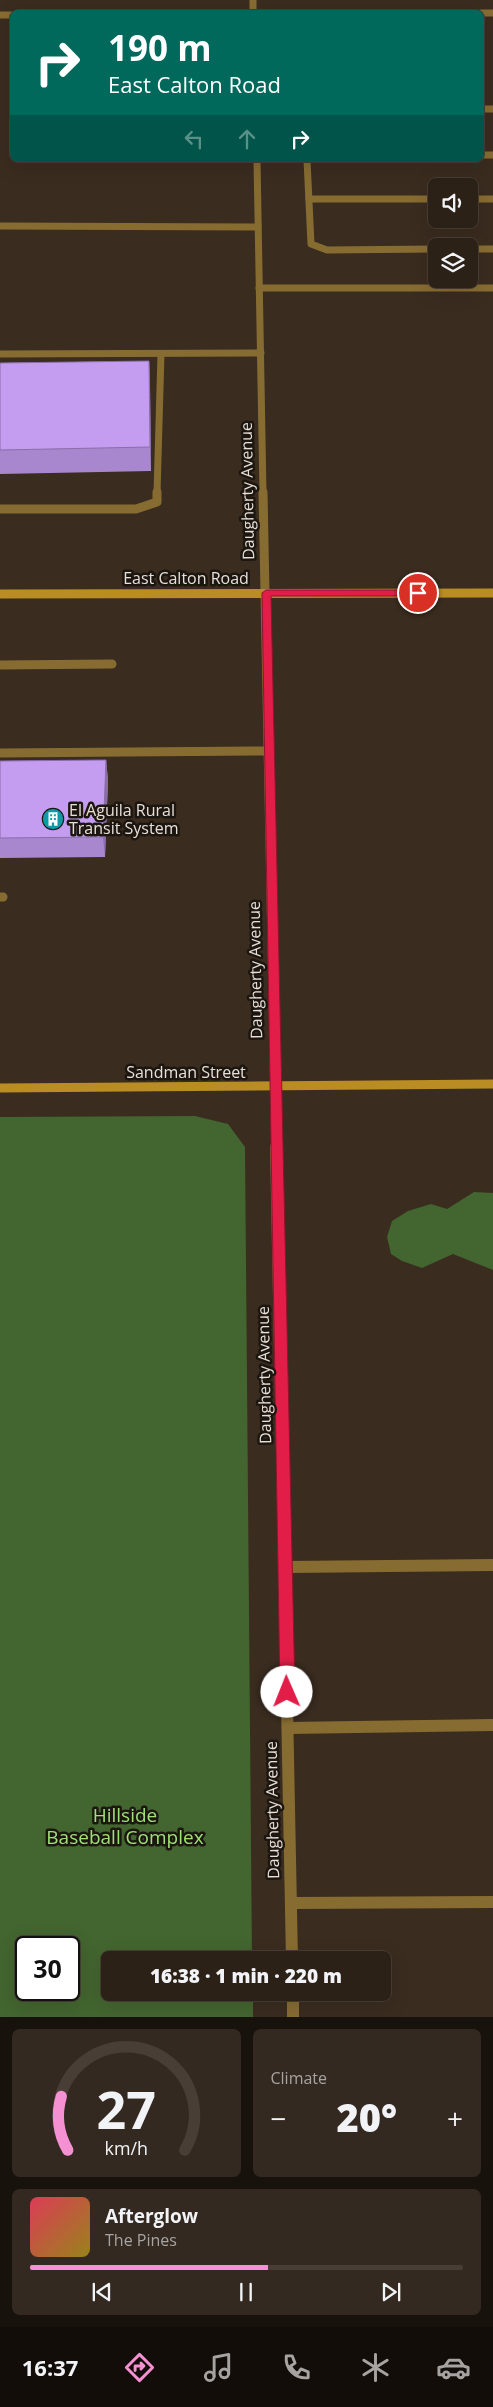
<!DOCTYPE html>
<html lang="en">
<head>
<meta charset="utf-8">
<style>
  body { margin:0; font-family:"Open Sans",sans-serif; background:#342920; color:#f1f3f6; height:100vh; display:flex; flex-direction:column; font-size:19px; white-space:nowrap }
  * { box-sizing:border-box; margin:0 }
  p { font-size:16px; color:#a6a3a1 }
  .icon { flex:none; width:28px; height:28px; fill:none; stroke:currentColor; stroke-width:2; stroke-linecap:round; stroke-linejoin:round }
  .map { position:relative; height:2017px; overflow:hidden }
  .details { display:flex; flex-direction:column; gap:12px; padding:12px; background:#18120d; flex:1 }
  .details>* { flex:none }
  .hud { position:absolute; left:10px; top:10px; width:474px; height:152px; border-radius:8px; box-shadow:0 5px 20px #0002,0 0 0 1px #483e36; background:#00695c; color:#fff; overflow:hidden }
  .tools { position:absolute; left:428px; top:178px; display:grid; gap:10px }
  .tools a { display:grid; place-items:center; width:50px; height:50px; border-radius:8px; background:#2c2117; box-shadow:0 5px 20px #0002,0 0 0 1px #483e36; font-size:25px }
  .speed { position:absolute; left:15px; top:1936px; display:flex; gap:10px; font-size:25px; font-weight:700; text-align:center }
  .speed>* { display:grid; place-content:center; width:65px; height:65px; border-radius:50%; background:#2c2117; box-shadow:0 5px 20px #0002,0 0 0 1px #483e36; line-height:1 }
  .speed .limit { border:2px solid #111; border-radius:8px; background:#fff; color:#111 }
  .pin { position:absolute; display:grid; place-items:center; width:42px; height:42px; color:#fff; margin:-21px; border:2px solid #fff; border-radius:50%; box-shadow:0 1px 5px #0007 }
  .me { position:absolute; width:55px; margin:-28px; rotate:359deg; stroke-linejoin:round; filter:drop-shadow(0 0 4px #0008) }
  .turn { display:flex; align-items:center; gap:18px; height:105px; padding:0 15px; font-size:22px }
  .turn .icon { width:65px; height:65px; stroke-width:2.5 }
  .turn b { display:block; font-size:35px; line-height:42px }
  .lanes { display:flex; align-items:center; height:48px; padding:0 15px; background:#0003; justify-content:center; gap:25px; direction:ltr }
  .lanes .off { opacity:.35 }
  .big { font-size:38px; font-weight:800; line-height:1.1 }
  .details .widget { flex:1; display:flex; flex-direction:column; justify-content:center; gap:8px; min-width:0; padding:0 18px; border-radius:8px; background:#342920 }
  .details .dial { align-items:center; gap:0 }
  .dial svg { height:130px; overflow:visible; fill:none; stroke:#483e36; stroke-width:7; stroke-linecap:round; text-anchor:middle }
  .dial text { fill:#f1f3f6; stroke:none }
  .song { display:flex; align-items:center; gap:15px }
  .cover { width:60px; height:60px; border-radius:8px; background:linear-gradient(135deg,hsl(350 70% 55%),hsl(50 70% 35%)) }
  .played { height:5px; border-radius:2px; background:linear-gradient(90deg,#f591d2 55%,#483e36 55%) }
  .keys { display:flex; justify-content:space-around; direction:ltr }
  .heat { display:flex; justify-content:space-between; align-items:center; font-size:28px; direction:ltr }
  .details .tiles { flex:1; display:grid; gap:12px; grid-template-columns:1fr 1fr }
  .widget:last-child { grid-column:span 2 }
  .trip { position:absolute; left:101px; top:1951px; width:290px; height:50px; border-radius:8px; background:#2c2117; box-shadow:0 5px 20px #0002,0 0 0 1px #483e36; font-weight:800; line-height:50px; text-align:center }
  .tab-bar { display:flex; height:80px; justify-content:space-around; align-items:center; background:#120d09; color:#a6a3a1 }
  .tab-bar .icon { width:35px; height:35px }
  .tab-bar .selected { color:#f591d2 }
  .tab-bar b { font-size:22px; color:#f1f3f6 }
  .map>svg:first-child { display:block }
  .green { fill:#43652f; fill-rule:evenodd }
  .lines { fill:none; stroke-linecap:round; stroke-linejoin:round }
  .lane-far2 { stroke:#876c32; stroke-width:7 }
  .lane-far1 { stroke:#876c32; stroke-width:9 }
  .lane { stroke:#876c32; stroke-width:12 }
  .street-far2 { stroke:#876c32; stroke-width:7 }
  .street-far1 { stroke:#876c32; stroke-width:9 }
  .street { stroke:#876c32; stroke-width:12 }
  .secondary { stroke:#b98d24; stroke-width:9 }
  .wall { fill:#a987cf }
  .shaded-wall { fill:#896ea9 }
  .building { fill:#c49df1; stroke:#896ea9 }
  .route { fill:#e11d48; stroke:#92132f }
  .labels { text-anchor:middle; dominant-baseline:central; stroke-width:5; stroke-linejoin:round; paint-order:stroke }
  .street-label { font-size:16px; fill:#e8dfd6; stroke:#1c1610 }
  .poi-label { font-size:16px; fill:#e8dfd6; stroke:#1c1610; text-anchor:start }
  .near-park-label { font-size:19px; fill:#9ee176; stroke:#1c1610 }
</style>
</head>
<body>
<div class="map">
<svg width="493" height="2017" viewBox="0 0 493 2017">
  <rect width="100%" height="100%" fill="#3a2c1f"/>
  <g class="green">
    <path d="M195,1116L228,1124L245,1147L252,1960H110V1992L253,1993V2017H0V1117ZM26,1948H69V1990H26Z"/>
    <path d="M474,1192L493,1193V1270L453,1254L422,1268L402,1261L391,1254L387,1237L392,1221L408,1211L431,1204L447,1209Z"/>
  </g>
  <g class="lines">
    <g class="lane-far2">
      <path d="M481,109H493"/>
      <path d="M481,155H493"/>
      <path d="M309,160H307L311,244L327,250L436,249"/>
      <path d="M309,199H436"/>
      <path d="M469,199H493"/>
      <path d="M0,226L258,227"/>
      <path d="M469,249H493"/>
      <path d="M259,288H493"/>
      <path d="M0,354L261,353"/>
      <path d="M157,493L161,354"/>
    </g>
    <g class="lane-far1">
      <path d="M0,509H136L157,502V492"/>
      <path d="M0,665L112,664"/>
      <path d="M0,753L269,751"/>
      <path d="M0,897H3"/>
    </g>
    <g class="lane">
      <path d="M286,1567L493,1565"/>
      <path d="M288,1728L493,1725"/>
      <path d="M291,1903L493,1902"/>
    </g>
    <g class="street-far2">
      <path d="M253,0V12"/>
      <path d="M481,13H493"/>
      <path d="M0,15H12"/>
      <path d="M257,160L263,493"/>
    </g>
    <path class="street-far1" d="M263,492L276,1148"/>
    <g class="street">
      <path d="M276,1147L292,1960"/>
      <path d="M293,1992V2017"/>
    </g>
    <g class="secondary">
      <path d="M0,594L493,593"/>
      <path d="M0,1088L493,1084"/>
    </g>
  </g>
  <g class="wall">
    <path d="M149,361L150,385L151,471L0,474V363Z"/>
    <path d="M106,760L108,780L105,857L0,858V761Z"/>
  </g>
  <g class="shaded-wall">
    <path d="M149,361L150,385L151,471L150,447Z"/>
    <path d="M106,760L108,780L105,857L103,837Z"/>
  </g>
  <g class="building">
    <path d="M149,361L150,447L0,450V363Z"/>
    <path d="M106,760L103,837L0,838V761Z"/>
  </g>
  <path class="route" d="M266,590H418L422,593L418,596H271L295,1692L292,1697L287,1699L282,1697L280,1692L262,593Z"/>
  <defs>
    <g id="building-disc" transform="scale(1.125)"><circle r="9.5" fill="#0f9aa8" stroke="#1c1610"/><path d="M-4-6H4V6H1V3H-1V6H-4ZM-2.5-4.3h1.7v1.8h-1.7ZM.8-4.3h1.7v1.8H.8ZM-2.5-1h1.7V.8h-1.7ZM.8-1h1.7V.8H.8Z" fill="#fff"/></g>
  </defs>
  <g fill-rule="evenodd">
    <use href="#building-disc" x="53" y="819"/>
  </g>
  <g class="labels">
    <g class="street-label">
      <text transform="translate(247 491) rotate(-91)">Daugherty Avenue</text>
      <text x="186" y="578">East Calton Road</text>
      <text transform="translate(255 970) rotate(-91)">Daugherty Avenue</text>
      <text x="186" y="1072">Sandman Street</text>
      <text transform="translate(264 1375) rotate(-91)">Daugherty Avenue</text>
      <text transform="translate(272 1810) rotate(-91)">Daugherty Avenue</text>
    </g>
    <g class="poi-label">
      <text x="69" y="810">El Aguila Rural<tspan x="69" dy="18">Transit System</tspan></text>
    </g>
    <g class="near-park-label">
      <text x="125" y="1815">Hillside<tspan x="125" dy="22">Baseball Complex</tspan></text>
    </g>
  </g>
</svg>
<div class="tools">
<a><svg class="icon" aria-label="sound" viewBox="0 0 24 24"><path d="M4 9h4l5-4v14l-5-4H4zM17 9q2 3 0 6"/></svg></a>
<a><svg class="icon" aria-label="layers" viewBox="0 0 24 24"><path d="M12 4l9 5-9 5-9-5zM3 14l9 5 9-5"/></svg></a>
</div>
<div class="speed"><div class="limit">30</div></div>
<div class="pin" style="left:418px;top:593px;background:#d93025"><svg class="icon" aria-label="arrive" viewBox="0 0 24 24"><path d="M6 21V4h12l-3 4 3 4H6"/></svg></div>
<svg class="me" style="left:287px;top:1692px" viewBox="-20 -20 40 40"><circle r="19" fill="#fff"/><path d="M0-13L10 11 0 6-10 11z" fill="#e11d48"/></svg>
<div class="trip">16:38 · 1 min · 220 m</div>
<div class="hud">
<div class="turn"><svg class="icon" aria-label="right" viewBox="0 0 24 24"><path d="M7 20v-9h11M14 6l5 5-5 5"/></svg><div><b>190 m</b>East Calton Road</div></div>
<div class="lanes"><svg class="icon off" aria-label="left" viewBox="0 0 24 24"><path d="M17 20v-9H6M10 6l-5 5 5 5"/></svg><svg class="icon off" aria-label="ahead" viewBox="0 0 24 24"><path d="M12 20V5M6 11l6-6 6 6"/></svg><svg class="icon" aria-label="right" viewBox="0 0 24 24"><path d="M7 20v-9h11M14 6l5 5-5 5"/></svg></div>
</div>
</div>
<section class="details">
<div class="tiles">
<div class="widget dial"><svg viewBox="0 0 100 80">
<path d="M14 69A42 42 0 1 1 86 69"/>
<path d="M14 69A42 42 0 0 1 10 36" stroke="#f591d2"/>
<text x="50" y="56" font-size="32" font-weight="700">27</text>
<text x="50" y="72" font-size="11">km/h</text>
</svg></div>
<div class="widget"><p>Climate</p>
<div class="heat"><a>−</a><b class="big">20°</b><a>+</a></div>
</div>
<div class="widget">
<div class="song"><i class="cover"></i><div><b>Afterglow</b><p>The Pines</p></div></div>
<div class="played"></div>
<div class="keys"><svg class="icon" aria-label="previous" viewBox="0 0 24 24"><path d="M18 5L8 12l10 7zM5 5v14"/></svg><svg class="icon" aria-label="pause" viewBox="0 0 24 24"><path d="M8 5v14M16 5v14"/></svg><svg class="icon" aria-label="next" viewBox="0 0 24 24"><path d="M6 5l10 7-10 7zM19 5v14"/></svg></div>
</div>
</div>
</section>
<nav class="tab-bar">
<b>16:37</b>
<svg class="icon selected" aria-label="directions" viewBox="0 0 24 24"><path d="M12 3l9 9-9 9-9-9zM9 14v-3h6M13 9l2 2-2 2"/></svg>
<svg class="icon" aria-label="music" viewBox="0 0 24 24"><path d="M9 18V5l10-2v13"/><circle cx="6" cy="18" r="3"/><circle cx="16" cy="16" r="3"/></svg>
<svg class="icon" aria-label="phone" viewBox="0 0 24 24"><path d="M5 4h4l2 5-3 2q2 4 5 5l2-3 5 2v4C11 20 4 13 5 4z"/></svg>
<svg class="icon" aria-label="climate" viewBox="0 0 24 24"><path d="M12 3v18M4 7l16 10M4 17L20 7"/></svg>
<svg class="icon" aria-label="car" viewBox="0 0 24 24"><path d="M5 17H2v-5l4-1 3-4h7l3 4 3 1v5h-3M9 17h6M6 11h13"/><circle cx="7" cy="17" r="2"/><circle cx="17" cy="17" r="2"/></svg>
</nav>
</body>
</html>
